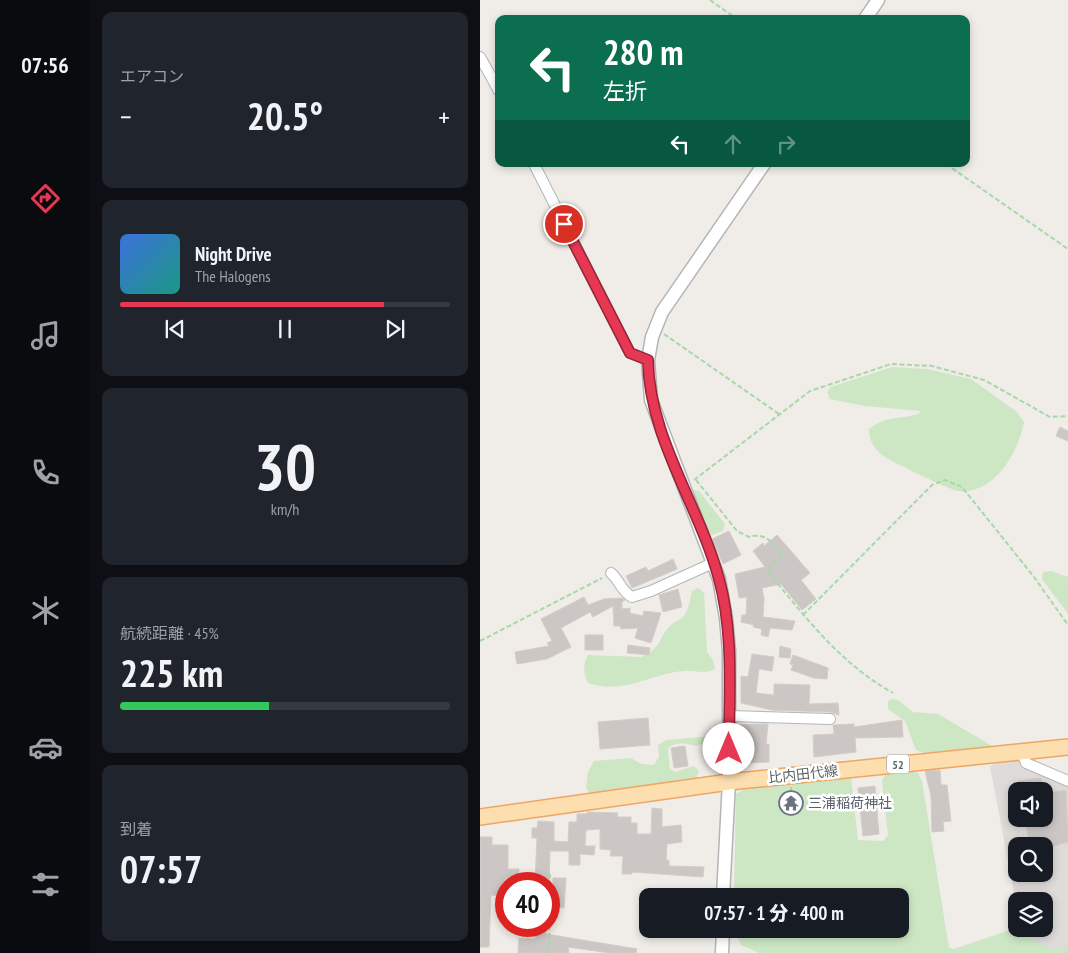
<!DOCTYPE html>
<html lang="ja">
<head>
<meta charset="utf-8">
<style>
  body { margin:0; font-family:"PT Sans Narrow","Noto Sans JP",sans-serif; background:#20242c; color:#f1f3f6; height:100vh; display:flex; flex-direction:column; font-size:19px; white-space:nowrap }
  * { box-sizing:border-box; margin:0 }
  p { font-size:16px; color:#9ea1a6 }
  .icon { flex:none; width:28px; height:28px; fill:none; stroke:currentColor; stroke-width:2; stroke-linecap:round; stroke-linejoin:round }
  .map { position:relative; flex:1; overflow:hidden }
  .details { display:flex; flex-direction:column; gap:12px; padding:12px; background:#0d0f14; width:390px }
  .details>* { flex:none }
  .hud { position:absolute; left:15px; top:15px; width:475px; height:152px; border-radius:10px; box-shadow:0 2px 8px #0003; background:#0b6e4f; color:#fff; overflow:hidden }
  .buttons { position:absolute; left:528px; top:782px; display:grid; gap:10px }
  .buttons a { display:grid; place-items:center; width:45px; height:45px; border-radius:10px; background:#171b24; box-shadow:0 2px 8px #0003; font-size:25px }
  .speed { position:absolute; left:15px; top:872px; display:flex; gap:10px; font-size:25px; font-weight:700; text-align:center }
  .speed>* { display:grid; place-content:center; width:65px; height:65px; border-radius:50%; background:#171b24; box-shadow:0 2px 8px #0003; line-height:1 }
  .speed .limit { border:8px solid #d22; background:#fff; color:#111 }
  .pin { position:absolute; display:grid; place-items:center; width:42px; height:42px; color:#fff; margin:-21px; border:2px solid #fff; border-radius:50%; box-shadow:0 1px 5px #0007 }
  .me { position:absolute; width:55px; margin:-28px; rotate:0deg; stroke-linejoin:round; filter:drop-shadow(0 0 4px #0008) }
  .turn { display:flex; align-items:center; gap:18px; height:105px; padding:0 25px; font-size:22px }
  .turn .icon { width:65px; height:65px; stroke-width:2.5 }
  .turn b { display:block; font-size:35px; line-height:42px }
  .lanes { display:flex; align-items:center; height:48px; padding:0 25px; background:#0003; justify-content:center; gap:25px; direction:ltr }
  .lanes .off { opacity:.35 }
  .big { font-size:38px; font-weight:800; line-height:1.1 }
  .details .widget { flex:1; display:flex; flex-direction:column; justify-content:center; gap:8px; min-width:0; padding:0 18px; border-radius:10px; background:#20242c }
  .details .dial { align-items:center; gap:0 }
  .dial b { font-size:65px; line-height:1 }
  .song { display:flex; align-items:center; gap:15px }
  .cover { width:60px; height:60px; border-radius:8px; background:linear-gradient(135deg,hsl(220 70% 55%),hsl(170 70% 35%)) }
  .played { height:5px; border-radius:2px; background:linear-gradient(90deg,#e63853 80%,#363941 80%) }
  .keys { display:flex; justify-content:space-around; direction:ltr }
  .heat { display:flex; justify-content:space-between; align-items:center; font-size:28px; direction:ltr }
  .charge { height:8px; border-radius:4px; background:linear-gradient(90deg,#34c759 45%,#363941 0) }
  .trip { position:absolute; left:159px; top:888px; width:270px; height:50px; border-radius:10px; background:#171b24; box-shadow:0 2px 8px #0003; font-weight:800; line-height:50px; text-align:center }
  main { display:flex; flex:1; min-height:0 }
  .menu { display:flex; flex-direction:column; width:90px; justify-content:space-around; align-items:center; background:#090b0e; color:#9ea1a6 }
  .menu .icon { width:35px; height:35px }
  .menu .active { color:#e63853 }
  .menu b { font-size:22px; color:#f1f3f6 }
  .map>svg:first-child { display:block }
  .industrial { fill:#dfdbd9; fill-rule:evenodd }
  .green { fill:#cde7c5 }
  .building { fill:#ccc7c4; stroke:#d5ccc5 }
  .lines { fill:none; stroke-linecap:round; stroke-linejoin:round }
  .minor-casing { stroke:#b2b6b9; stroke-width:12 }
  .tertiary-casing { stroke:#b2b6b9; stroke-width:15 }
  .primary-casing { stroke:#efa662; stroke-width:18 }
  .path { stroke:#a8d8a9; stroke-width:2; stroke-dasharray:5 2.5; stroke-linecap:butt }
  .minor { stroke:#fff; stroke-width:10 }
  .tertiary { stroke:#fff; stroke-width:12 }
  .primary { stroke:#fddeaf; stroke-width:15 }
  .route-casing { stroke:#962436; stroke-width:12 }
  .route { stroke:#e63853; stroke-width:9 }
  .labels { text-anchor:middle; dominant-baseline:central; stroke-width:5; stroke-linejoin:round; paint-order:stroke }
  .shield { fill:#fff; stroke:#8e9295; stroke-width:1 }
  .shield-label { font-size:12px; font-weight:bold; fill:#5e6467 }
  .street-label { font-size:14px; fill:#5e6467; stroke:#fff }
  .worship-label { font-size:14px; fill:#5b616d; stroke:#fff; text-anchor:start }
</style>
</head>
<body>
<main>
<nav class="menu">
<b>07:56</b>
<svg class="icon active" aria-label="directions" viewBox="0 0 24 24"><path d="M12 3l9 9-9 9-9-9zM9 14v-3h6M13 9l2 2-2 2"/></svg>
<svg class="icon" aria-label="music" viewBox="0 0 24 24"><path d="M9 18V5l10-2v13"/><circle cx="6" cy="18" r="3"/><circle cx="16" cy="16" r="3"/></svg>
<svg class="icon" aria-label="phone" viewBox="0 0 24 24"><path d="M5 4h4l2 5-3 2q2 4 5 5l2-3 5 2v4C11 20 4 13 5 4z"/></svg>
<svg class="icon" aria-label="climate" viewBox="0 0 24 24"><path d="M12 3v18M4 7l16 10M4 17L20 7"/></svg>
<svg class="icon" aria-label="car" viewBox="0 0 24 24"><path d="M5 17H2v-5l4-1 3-4h7l3 4 3 1v5h-3M9 17h6M6 11h13"/><circle cx="7" cy="17" r="2"/><circle cx="17" cy="17" r="2"/></svg>
<svg class="icon" aria-label="filters" viewBox="0 0 24 24"><path d="M4 7h16M4 17h16"/><circle cx="9" cy="7" r="2"/><circle cx="15" cy="17" r="2"/></svg>
</nav>
<section class="details">
<div class="widget"><p>エアコン</p>
<div class="heat"><a>−</a><b class="big">20.5°</b><a>+</a></div>
</div>
<div class="widget">
<div class="song"><i class="cover"></i><div><b>Night Drive</b><p>The Halogens</p></div></div>
<div class="played"></div>
<div class="keys"><svg class="icon" aria-label="previous" viewBox="0 0 24 24"><path d="M18 5L8 12l10 7zM5 5v14"/></svg><svg class="icon" aria-label="pause" viewBox="0 0 24 24"><path d="M8 5v14M16 5v14"/></svg><svg class="icon" aria-label="next" viewBox="0 0 24 24"><path d="M6 5l10 7-10 7zM19 5v14"/></svg></div>
</div>
<div class="widget dial"><b>30</b><p>km/h</p></div>
<div class="widget"><p>航続距離 · 45%</p><b class="big">225 km</b><div class="charge"></div></div>
<div class="widget"><p>到着</p><b class="big">07:57</b></div>
</section>
<div class="map">
<svg width="588" height="953" viewBox="0 0 588 953">
  <rect width="100%" height="100%" fill="#f0ece7"/>
  <path class="industrial" d="M552,759L556,763L588,776V947L548,953L542,929H564V901H536V904L510,766L516,763ZM536,791H564V819H536ZM536,846H564V874H536Z"/>
  <g class="green">
    <path d="M412,367L447,369L491,379L537,412L544,422C539,448 521,483 493,490C489,491 482,492 478,491C470,490 408,460 402,455C393,447 389,440 389,429C404,416 421,419 439,414L440,411L385,406L350,399L347,392L351,387Z"/>
    <path d="M214,490L219,491L245,524L243,531L232,535L226,528L213,494Z"/>
    <path d="M571,571L588,577V614L562,579L563,572Z"/>
    <path d="M218,588L224,593L227,652L233,660L235,669C223,675 216,670 204,671C168,674 146,695 108,683C103,674 103,664 108,655L161,657C184,646 177,639 190,626C193,622 199,621 203,617C209,610 210,600 212,591Z"/>
    <path d="M411,699L418,700L433,712L458,714L514,747L449,755L436,750L425,721L408,709V702Z"/>
    <path d="M220,737L234,738L236,744L232,746L225,743L215,746C207,743 194,742 188,748L190,769L195,772L214,766L219,771L216,779L210,782L109,793L106,788L108,772L114,761L151,758L161,764L174,765L179,757L178,745L187,740Z"/>
    <path d="M430,771L438,773L442,781L469,948L474,949L536,928L566,947H588V953H279L261,945L254,929H420V896H254L256,794L266,788L371,778L378,840L403,841L408,835L402,781L405,775Z"/>
  </g>
  <g class="building">
    <path d="M580,427L588,431V441L576,436Z"/>
    <path d="M249,531L261,555L243,564L232,539Z"/>
    <path d="M297,535L330,573L321,580L336,599L322,610L301,584L282,588L284,599L283,617L315,621L312,630L290,628L288,637L281,635L282,629L273,627L274,625L261,622L262,615H266L267,597L259,598L255,574L285,567L273,551L283,543L284,546Z"/>
    <path d="M193,559L197,569L152,588L146,576L166,567L168,571Z"/>
    <path d="M198,589L202,607L183,612L179,595Z"/>
    <path d="M104,597L108,605L124,599L142,598L145,600L142,602V609L150,608V613L163,616L164,611L181,613L171,643L155,638L158,628L141,629L140,626H134L133,606L113,617L110,612L81,628L91,647L67,659L37,664L35,652L69,646L67,643L72,641L61,619Z"/>
    <rect x="105" y="635" width="18" height="15"/>
    <path d="M148,645L170,648L169,655L147,653Z"/>
    <path d="M300,646L311,649L310,658L299,657Z"/>
    <path d="M272,654L294,657L292,671L279,669L276,693L294,695V684L330,685L329,704L358,703L359,715L350,712L292,710L261,703V676L268,677Z"/>
    <path d="M313,655L348,668L347,679L334,678L311,670L313,665L310,664Z"/>
    <path d="M168,718L170,745L120,749L118,722Z"/>
    <path d="M422,720L423,737L375,738L376,752L334,757L333,735L354,734L353,725L374,724V727Z"/>
    <path d="M277,724H288L286,744H289V762L262,763V736H258V725Z"/>
    <path d="M205,746L208,766L194,768L191,748Z"/>
    <path d="M460,770L461,785H467L471,821L463,822L464,831L452,832L451,796L445,771Z"/>
    <path d="M561,778L563,791H541L539,781Z"/>
    <path d="M395,786L399,834L383,836L378,788Z"/>
    <path d="M586,790L588,842L564,849V846H533L532,843L549,839L545,821L564,819V794Z"/>
    <path d="M172,808L182,809V827L201,825L202,842L187,844L186,860H189V866L224,867L223,877L152,872V874H142L143,856H130L131,850L120,849V829L106,830L105,846H115L114,855L100,854V865H89V851H70L69,884H55L57,838H52V828H57L58,821L74,822V841L88,842L89,822H97V814H107V812L138,813L137,817H151V823H157V834H171Z"/>
    <path d="M0,837H12V845H28V869H39L38,880L26,879L25,896L11,895L9,947H0Z"/>
    <path d="M73,878H86L84,908L72,907Z"/>
    <path d="M56,926H66V934L157,949L156,953H130L88,947L89,953H38L39,938L55,939Z"/>
  </g>
  <g class="lines">
    <g class="minor-casing">
      <g id="minor">
        <path d="M0,57L19,91"/>
        <path d="M54,164L150,353L168,360"/>
        <path d="M131,573C140,581 141,591 152,597L171,591L233,563"/>
        <path d="M249,716L350,719"/>
        <path d="M542,752L546,763L588,781"/>
      </g>
    </g>
    <g class="tertiary-casing">
      <g id="tertiary">
        <path d="M385,19L398,0"/>
        <path d="M243,896L249,782V651L246,618L239,579L171,400L168,360L172,337L182,312L284,164"/>
        <path d="M242,953L243,929"/>
      </g>
    </g>
    <g class="primary-casing">
      <path id="primary" d="M0,817L249,782L588,747"/>
    </g>
    <g class="path">
      <path d="M230,0L257,19"/>
      <path d="M466,164L588,249"/>
      <path d="M184,334L299,414"/>
      <path d="M214,480L330,391L411,364L452,366L504,380L570,417L588,416"/>
      <path d="M216,480L257,531L269,537C285,532 291,542 302,553L301,556L288,569L289,573C326,618 361,664 413,693"/>
      <path d="M323,615L452,485L465,480L482,487L554,577L588,625"/>
      <path d="M0,641L122,578"/>
      <path d="M311,787V797"/>
      <path d="M69,953L70,874"/>
    </g>
    <use href="#minor" class="minor"/>
    <use href="#tertiary" class="tertiary"/>
    <use href="#primary" class="primary"/>
  </g>
  <g class="lines">
    <g class="route-casing">
      <path id="route" d="M84,224L150,353L168,360C169,438 219,505 239,579C254,633 249,693 249,749"/>
    </g>
    <use href="#route" class="route"/>
  </g>
  <defs>
    <g id="temple-ring" transform="scale(1.25)"><circle r="9.5" fill="#fff" stroke="#6b7280" stroke-width="1.5"/><path d="M0-6L5-2H3V0L6.5 2.5H4V6H1.5V3h-3V6H-4V2.5H-6.5L-3 0V-2H-5Z" fill="#6b7280"/></g>
  </defs>
  <g fill-rule="evenodd">
    <use href="#temple-ring" x="311" y="803"/>
  </g>
  <g class="labels">
    <rect class="shield" x="407" y="754.5" width="22" height="19" rx="4"/>
    <g class="shield-label">
      <text x="418" y="764">52</text>
    </g>
    <g class="street-label">
      <text transform="translate(323 774) rotate(-6)">比内田代線</text>
    </g>
    <g class="worship-label">
      <text x="328" y="803">三浦稲荷神社</text>
    </g>
  </g>
</svg>
<div class="buttons">
<a><svg class="icon" aria-label="sound" viewBox="0 0 24 24"><path d="M4 9h4l5-4v14l-5-4H4zM17 9q2 3 0 6"/></svg></a>
<a><svg class="icon" aria-label="search" viewBox="0 0 24 24"><circle cx="10" cy="10" r="6"/><path d="M15 15l6 6"/></svg></a>
<a><svg class="icon" aria-label="layers" viewBox="0 0 24 24"><path d="M12 4l9 5-9 5-9-5zM3 14l9 5 9-5"/></svg></a>
</div>
<div class="speed"><div class="limit">40</div></div>
<div class="pin" style="left:84px;top:224px;background:#d93025"><svg class="icon" aria-label="arrive" viewBox="0 0 24 24"><path d="M6 21V4h12l-3 4 3 4H6"/></svg></div>
<svg class="me" style="left:249px;top:749px" viewBox="-20 -20 40 40"><circle r="19" fill="#fff"/><path d="M0-13L10 11 0 6-10 11z" fill="#e63853"/></svg>
<div class="trip">07:57 · 1 分 · 400 m</div>
<div class="hud">
<div class="turn"><svg class="icon" aria-label="left" viewBox="0 0 24 24"><path d="M17 20v-9H6M10 6l-5 5 5 5"/></svg><div><b>280 m</b>左折</div></div>
<div class="lanes"><svg class="icon" aria-label="left" viewBox="0 0 24 24"><path d="M17 20v-9H6M10 6l-5 5 5 5"/></svg><svg class="icon off" aria-label="ahead" viewBox="0 0 24 24"><path d="M12 20V5M6 11l6-6 6 6"/></svg><svg class="icon off" aria-label="right" viewBox="0 0 24 24"><path d="M7 20v-9h11M14 6l5 5-5 5"/></svg></div>
</div>
</div>
</main>
</body>
</html>
